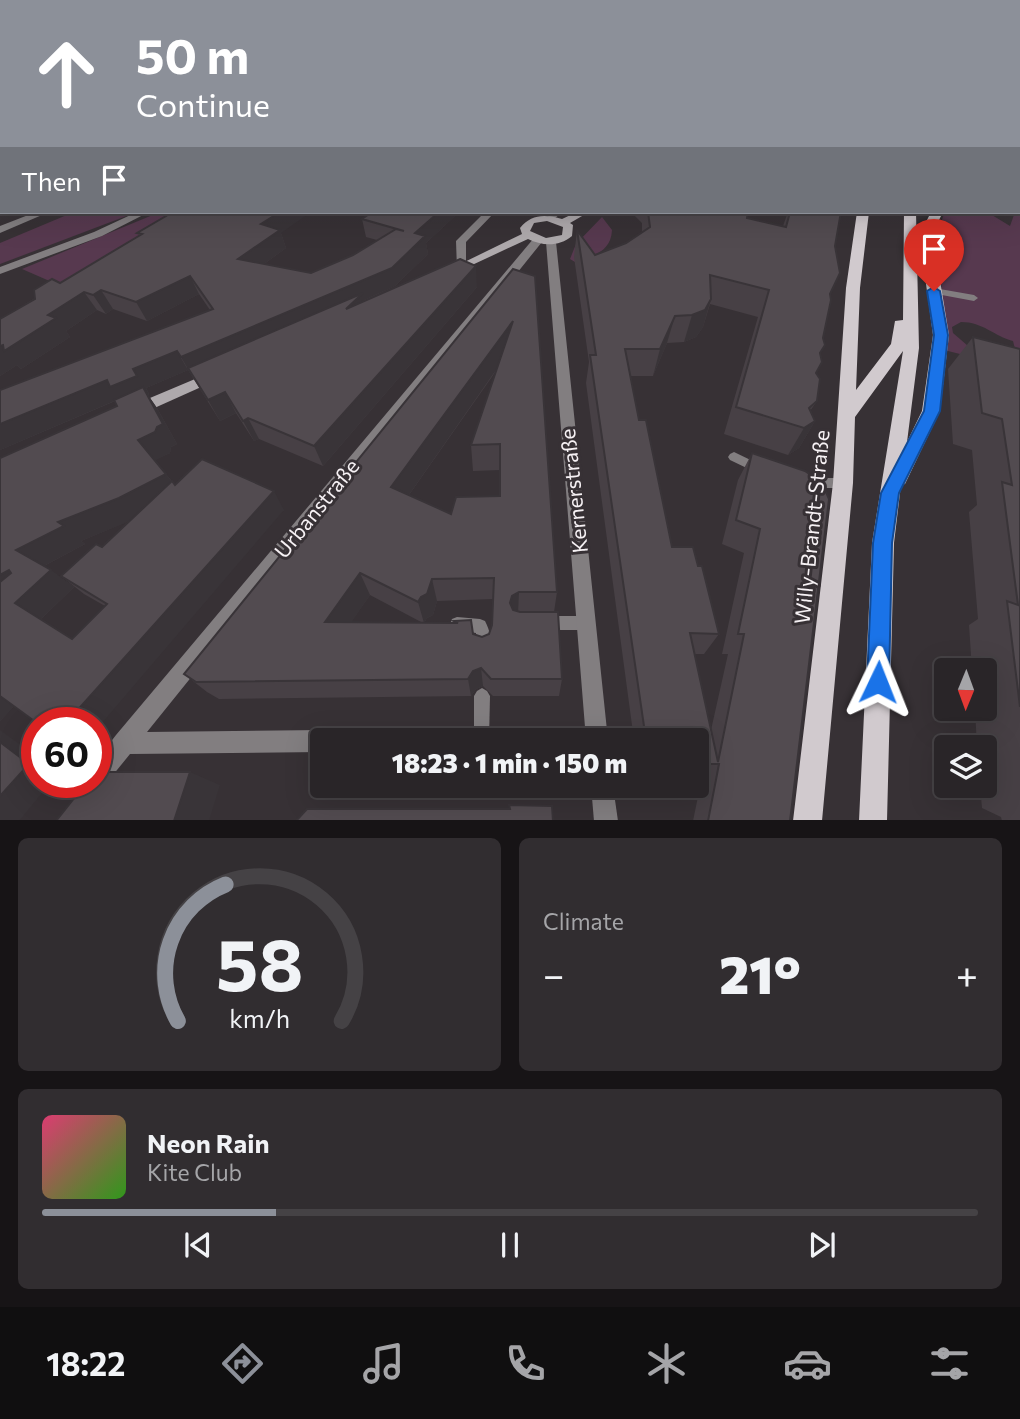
<!DOCTYPE html>
<html lang="en">
<head>
<meta charset="utf-8">
<style>
  body { margin:0; font-family:Commissioner,sans-serif; background:#312d30; color:#f1f3f6; height:100vh; display:flex; flex-direction:column; font-size:26px; white-space:nowrap }
  * { box-sizing:border-box; margin:0 }
  p { font-size:23px; color:#a5a5a8 }
  .icon { flex:none; width:38px; height:38px; fill:none; stroke:currentColor; stroke-width:2; stroke-linecap:round; stroke-linejoin:round }
  .map { position:relative; height:820px; overflow:hidden }
  .panel { display:flex; flex-direction:column; gap:18px; padding:18px; background:#171416; flex:1 }
  .panel>* { flex:none }
  .guide { position:absolute; left:0px; top:0px; width:1020px; height:214px; box-shadow:0 7px 28px #0002,0 0 0 2px #454245; background:#8c9099; color:#fff; overflow:hidden }
  .needle { width:46px; rotate:181deg }
  .buttons { position:absolute; left:934px; top:658px; display:grid; gap:14px }
  .buttons a { display:grid; place-items:center; width:63px; height:63px; border-radius:7px; background:#292528; box-shadow:0 7px 28px #0002,0 0 0 2px #454245; font-size:35px }
  .speed { position:absolute; left:21px; top:707px; display:flex; gap:14px; font-size:35px; font-weight:700; text-align:center }
  .speed>* { display:grid; place-content:center; width:91px; height:91px; border-radius:50%; background:#292528; box-shadow:0 7px 28px #0002,0 0 0 2px #454245; line-height:1 }
  .speed .limit { border:10px solid #d22; background:#fff; color:#111 }
  .pin { position:absolute; display:grid; place-items:center; width:60px; height:60px; color:#fff; margin:-72px -30px; border-radius:50% 50% 50% 0; rotate:-45deg; box-shadow:0 0 7px #0007 }
  .pin .icon { rotate:45deg }
  .me { position:absolute; width:77px; margin:-38px; rotate:2deg; stroke-linejoin:round; filter:drop-shadow(0 0 5px #0008) }
  .turn { display:flex; align-items:center; gap:24px; height:147px; padding:0 21px; font-size:32px }
  .turn .icon { width:91px; height:91px; stroke-width:2.5 }
  .turn b { display:block; font-size:49px; line-height:60px }
  .then { display:flex; align-items:center; height:66px; padding:0 21px; background:#0003; gap:14px; font-size:26px }
  .big { font-size:52px; font-weight:800; line-height:1.1 }
  .panel .tile { flex:1; display:flex; flex-direction:column; justify-content:center; gap:10px; min-width:0; padding:0 24px; border-radius:10px; background:#312d30 }
  .panel .dial { align-items:center; gap:0 }
  .dial svg { height:182px; overflow:visible; fill:none; stroke:#454245; stroke-width:7; stroke-linecap:round; text-anchor:middle }
  .dial text { fill:#f1f3f6; stroke:none }
  .song { display:flex; align-items:center; gap:21px }
  .cover { width:84px; height:84px; border-radius:10px; background:linear-gradient(135deg,hsl(340 70% 55%),hsl(110 70% 35%)) }
  .played { height:7px; border-radius:4px; background:linear-gradient(90deg,#8c9099 25%,#454245 25%) }
  .keys { display:flex; justify-content:space-around; direction:ltr }
  .heat { display:flex; justify-content:space-between; align-items:center; font-size:38px; direction:ltr }
  .panel .tiles { flex:1; display:grid; gap:18px; grid-template-columns:1fr 1fr }
  .tile:last-child { grid-column:span 2 }
  .trip { position:absolute; left:310px; top:728px; width:399px; height:70px; border-radius:7px; background:#292528; box-shadow:0 7px 28px #0002,0 0 0 2px #454245; font-weight:800; line-height:70px; text-align:center }
  .dock { display:flex; height:112px; justify-content:space-around; align-items:center; background:#100f10; color:#a5a5a8 }
  .dock .icon { width:49px; height:49px }
  .dock .on { color:#8c9099 }
  .dock b { font-size:32px; color:#f1f3f6 }
  .map>svg:first-child { display:block }
  .green { fill:#57394f; fill-rule:evenodd }
  .lines { fill:none; stroke-linecap:round; stroke-linejoin:round }
  .lane { fill:#827e80; fill-rule:evenodd }
  .street { fill:#827e80; fill-rule:evenodd }
  .secondary { fill:#aea9ac; fill-rule:evenodd }
  .primary { fill:#d1cace; fill-rule:evenodd }
  .wall { fill:#474045; fill-rule:evenodd }
  .shaded-wall { fill:#393438 }
  .building { fill:#524b50; stroke:#393438; stroke-width:2; fill-rule:evenodd }
  .route { fill:#1a73e8; stroke:#114b97; stroke-width:2 }
  .labels { text-anchor:middle; dominant-baseline:central; stroke-width:6; stroke-linejoin:round; paint-order:stroke }
  .street-label { font-size:21px; fill:#f6f1f4; stroke:#373135 }
</style>
</head>
<body>
<div class="map">
<svg width="1020" height="821" viewBox="0 0 1020 821">
  <rect width="100%" height="100%" fill="#373135"/>
  <g class="green">
    <path d="M1020,197V369L944,350C944,333 945,316 943,300C940,269 932,241 945,212H987L1010,226L1015,212H1018ZM961,322C983,322 994,336 1013,341L1015,349L968,346L953,333L952,327Z"/>
    <path d="M74,212H137L0,264V243Z"/>
    <path d="M160,212H183L61,286L22,269Z"/>
    <path d="M602,217L612,230C611,252 593,256 575,262L570,259L576,244Z"/>
  </g>
  <g class="lines">
    <g class="lane">
      <path d="M934,288L974,295L978,298L974,301L931,293L930,291Z"/>
      <path d="M734,452L763,466L765,469L763,472L759,474L755,472L730,460L728,457L730,454Z"/>
      <path d="M808,478H843L847,480L849,483L847,486L843,488H808L804,486L802,483L804,480Z"/>
      <path d="M546,616H586L591,618L593,623L591,628L586,630H546L541,628L539,623L541,618Z"/>
      <path d="M457,617L480,619L485,621C490,631 493,641 488,652L483,654L478,652L476,647V633L452,629L450,624L452,619Z"/>
      <path d="M482,688L487,691L490,696L489,740L474,739V696L477,691Z"/>
    </g>
    <g class="street">
      <path d="M36,212H49L0,233V226Z"/>
      <path d="M137,212H149L102,236L0,274V267L94,232Z"/>
      <path d="M485,212H495L466,242V267L465,269H457L456,241Z"/>
      <path d="M552,212H562L552,221L547,218Z"/>
      <path d="M538,237L543,240L542,242L147,732L322,730L330,733L332,740H322V752L130,754L104,786L96,789L88,786L87,782H96V761L116,735L534,238Z"/>
      <path d="M551,239L556,242L608,740H388L391,732L399,729L585,727L546,242Z"/>
      <path d="M591,786H613L618,821H594Z"/>
    </g>
    <g class="secondary">
      <path d="M577,212H589L570,223L573,225L572,236C559,247 542,246 528,239L457,272L453,273L448,270L522,234L520,228C531,214 545,214 562,219ZM547,221L563,227L562,235L546,238L530,231L534,223Z"/>
      <path d="M214,371L221,376L219,379L141,414L136,415L129,410L131,406Z"/>
    </g>
    <path class="primary" d="M857,212H869L860,288L856,390L891,344L895,321L903,320L904,212H916L919,348L907,442L922,411L933,335L923,262L924,226L931,212H943L936,226L937,262L949,335L940,411L905,484L901,485L894,543L887,821H859L872,543L903,351L855,417L853,483L822,821H793L833,483L846,288Z"/>
  </g>
  <g class="wall">
    <path d="M459,212H480L475,216Z"/>
    <path d="M631,212H748L747,218L783,226L788,212H841L835,246L830,294L823,338L825,345L820,354L822,362L816,373L817,401L810,411L815,421L799,448L788,455L724,434L758,317L710,304L703,327L696,337L684,342L667,343L653,376H630L639,420L672,547L698,566L719,634L704,654H695L711,730L728,654H722L744,553L722,544L738,480L752,453L790,821H693L702,777H696V740H634L586,383L589,362L574,257L577,230L595,255L626,243L642,232V223Z"/>
    <path d="M456,215L426,243L428,254L395,286L364,301L477,287L323,466L259,439L254,441L236,413L220,421L188,370L146,388L149,394L148,395L157,408L177,444L171,447L170,453L154,460L175,485L284,510L14,706L0,721V458L117,406L115,401L0,450V390L210,310L199,294L147,321L113,309L106,314L97,310L66,331L70,337L21,369L17,365L0,376V319L139,236L137,233H281L286,248L264,264L311,273L353,255L377,240L366,237L362,219ZM131,520L102,547L61,576L84,594L105,606L72,639L41,619L74,587L44,566L85,544L81,541Z"/>
    <path d="M513,269L557,592L554,612L562,679L559,696H493L483,686L476,689L471,696L219,699L207,692L184,674ZM496,371L471,445L473,471L500,470V496L451,514L409,495ZM370,595L423,623L351,622ZM493,599L492,625L489,634L482,637L473,634L454,621V623H424L427,618L433,615L437,601Z"/>
    <path d="M973,337L1020,349V821H1002L1001,817L982,808L980,786H985V747H977L975,709H985V670H972L969,625L978,619L969,512L977,505L972,450L953,444L948,369Z"/>
  </g>
  <g class="shaded-wall">
    <path d="M2,120V142L0,143V121Z"/>
    <path d="M2,196V212H4L0,214V197Z"/>
    <path d="M280,212H311L281,233L286,248L246,277L238,259L261,224Z"/>
    <path d="M439,212H456V215L426,243L428,254L395,286L364,300L367,314L192,376L181,357L415,233Z"/>
    <path d="M476,266L477,287L323,466L314,446Z"/>
    <path d="M190,276L199,294L147,321L136,302Z"/>
    <path d="M101,290L113,309L106,314L93,295Z"/>
    <path d="M84,292L97,310L66,331L70,337L21,369L17,365L0,376V346Z"/>
    <path d="M711,299L703,327L696,337L684,342L692,315Z"/>
    <path d="M675,316L667,343L653,376L660,349Z"/>
    <path d="M513,321L512,347L397,512L391,487Z"/>
    <path d="M177,351L188,370L146,388L149,394L148,395L157,408L177,444L171,447L170,453L154,461L138,440L119,399L0,450V424Z"/>
    <path d="M225,392L236,413L220,421L208,400Z"/>
    <path d="M248,418L259,439L254,441L243,421Z"/>
    <path d="M815,421L799,448L788,455L804,428Z"/>
    <path d="M166,474L181,494L137,518L81,541L85,544L40,568L16,550L58,522Z"/>
    <path d="M274,491L284,510L96,730V723H66Z"/>
    <path d="M9,570H51L74,587L41,619L0,606V575Z"/>
    <path d="M360,573L370,595L338,642L325,622Z"/>
    <path d="M432,579L437,601L433,615L427,618L424,623L418,602Z"/>
    <path d="M519,592L518,614L512,617L510,603L512,596Z"/>
    <path d="M481,668L483,686L476,689L471,696L468,679L473,671Z"/>
    <path d="M0,693L18,702L0,721Z"/>
    <path d="M0,730L37,757V782H51L19,821H0Z"/>
    <path d="M190,772L220,785L209,821H174Z"/>
  </g>
  <g class="building">
    <path d="M0,109H2V120L0,121Z"/>
    <path d="M2,170V196L0,197V171Z"/>
    <path d="M173,212H280L261,224L280,230L238,259L311,273L353,255L396,229L404,231L362,219L372,212H439L415,233L425,236L392,268L181,357L177,351L133,369L137,376L110,387L107,380L0,424V390L213,309L190,276L136,302L101,290L93,295L84,292L48,315L56,318L4,351L3,345L0,346V319L35,299L34,290L52,279L60,283L142,234L137,233Z"/>
    <path d="M648,212H748L747,218L786,227L790,212H841L835,246L840,273L830,294L831,300L823,338L825,345L820,353L822,362L816,373L820,379L817,401L809,408L815,421L804,428L736,407L769,290L710,275L711,299L705,310L692,315L675,316L660,349H625L639,420H646L672,547H693L698,566H702L719,634L690,633L718,762L744,634H738L760,529L736,520L752,453L805,471L822,483L829,499L790,821H708L719,764H696V740H646L590,355H596L577,230L595,255L626,243L650,227Z"/>
    <path d="M460,259L476,266L314,446L248,418L243,421L225,392L208,400L188,368L363,293L346,309Z"/>
    <path d="M513,269L535,276L557,592H519L512,596L510,603L513,610L520,612H558L562,679H491L481,668L473,671L468,679L196,682L184,674ZM513,321L471,445L500,444V496L456,497L451,514L391,487ZM360,573L418,602L421,597L427,594L432,579L494,578L492,625L489,634L482,637L473,634L471,620L454,621L458,623L325,622Z"/>
    <path d="M973,337L1020,349V707L1007,601L1018,605L1002,482L1012,485L1002,419L982,413Z"/>
    <path d="M143,387L163,424L157,427L155,432L138,440L166,474L119,498L58,522L64,526L16,550L51,570L15,603L72,639L107,604L61,576L96,544L102,547L172,481L175,485L202,459L274,491L66,723H37L0,696V582L11,573L9,570L0,575V458L117,406L114,400Z"/>
    <path d="M0,742L29,764L0,796Z"/>
    <path d="M102,772H190L174,821H56L87,782H96V776Z"/>
    <path d="M509,805L552,806L553,821H296L307,809H510Z"/>
  </g>
  <linearGradient id="sky" x2="0" y2="1"><stop stop-color="#1e1b1d"/><stop offset="0.49" stop-color="#4d4e5c"/><stop offset="1" stop-color="#4d4e5c" stop-opacity="0"/></linearGradient>
  <rect width="1020" height="224" fill="url(#sky)"/>
  <path class="route" d="M934,287L940,291L948,335L940,411L899,493L892,543L889,682L886,690L878,693L870,690L867,682L873,543L881,493L924,411L934,335L927,291Z"/>
  <g class="labels">
    <g class="street-label">
      <text transform="translate(573 491) rotate(-96)">Kernerstraße</text>
      <text transform="translate(316 508) rotate(-51)">Urbanstraße</text>
      <text transform="translate(811 527) rotate(-84)">Willy-Brandt-Straße</text>
    </g>
  </g>
</svg>
<div class="buttons">
<a><svg class="needle" viewBox="-14 -14 28 28"><path d="M0-13l5 13h-10z" fill="#e53935"/><path d="M0 13l5-13h-10z" fill="#a5a5a8"/></svg></a>
<a><svg class="icon" aria-label="layers" viewBox="0 0 24 24"><path d="M12 4l9 5-9 5-9-5zM3 14l9 5 9-5"/></svg></a>
</div>
<div class="speed"><div class="limit">60</div></div>
<div class="pin" style="left:934px;top:291px;background:#d93025"><svg class="icon" aria-label="arrive" viewBox="0 0 24 24"><path d="M6 21V4h12l-3 4 3 4H6"/></svg></div>
<svg class="me" style="left:878px;top:682px" viewBox="-20 -20 40 40"><path d="M0-17L14 15 0 8-14 15z" fill="#1a73e8" stroke="#fff" stroke-width="4"/></svg>
<div class="trip">18:23 · 1 min · 150 m</div>
<div class="guide">
<div class="turn"><svg class="icon" aria-label="ahead" viewBox="0 0 24 24"><path d="M12 20V5M6 11l6-6 6 6"/></svg><div><b>50 m</b>Continue</div></div>
<div class="then">Then<svg class="icon" aria-label="arrive" viewBox="0 0 24 24"><path d="M6 21V4h12l-3 4 3 4H6"/></svg></div>
</div>
</div>
<section class="panel">
<div class="tiles">
<div class="tile dial"><svg viewBox="0 0 100 80">
<path d="M14 69A42 42 0 1 1 86 69"/>
<path d="M14 69A42 42 0 0 1 35 9" stroke="#8c9099"/>
<text x="50" y="56" font-size="32" font-weight="700">58</text>
<text x="50" y="72" font-size="11">km/h</text>
</svg></div>
<div class="tile"><p>Climate</p>
<div class="heat"><a>−</a><b class="big">21°</b><a>+</a></div>
</div>
<div class="tile">
<div class="song"><i class="cover"></i><div><b>Neon Rain</b><p>Kite Club</p></div></div>
<div class="played"></div>
<div class="keys"><svg class="icon" aria-label="previous" viewBox="0 0 24 24"><path d="M18 5L8 12l10 7zM5 5v14"/></svg><svg class="icon" aria-label="pause" viewBox="0 0 24 24"><path d="M8 5v14M16 5v14"/></svg><svg class="icon" aria-label="next" viewBox="0 0 24 24"><path d="M6 5l10 7-10 7zM19 5v14"/></svg></div>
</div>
</div>
</section>
<nav class="dock">
<b>18:22</b>
<svg class="icon on" aria-label="directions" viewBox="0 0 24 24"><path d="M12 3l9 9-9 9-9-9zM9 14v-3h6M13 9l2 2-2 2"/></svg>
<svg class="icon" aria-label="music" viewBox="0 0 24 24"><path d="M9 18V5l10-2v13"/><circle cx="6" cy="18" r="3"/><circle cx="16" cy="16" r="3"/></svg>
<svg class="icon" aria-label="phone" viewBox="0 0 24 24"><path d="M5 4h4l2 5-3 2q2 4 5 5l2-3 5 2v4C11 20 4 13 5 4z"/></svg>
<svg class="icon" aria-label="climate" viewBox="0 0 24 24"><path d="M12 3v18M4 7l16 10M4 17L20 7"/></svg>
<svg class="icon" aria-label="car" viewBox="0 0 24 24"><path d="M5 17H2v-5l4-1 3-4h7l3 4 3 1v5h-3M9 17h6M6 11h13"/><circle cx="7" cy="17" r="2"/><circle cx="17" cy="17" r="2"/></svg>
<svg class="icon" aria-label="filters" viewBox="0 0 24 24"><path d="M4 7h16M4 17h16"/><circle cx="9" cy="7" r="2"/><circle cx="15" cy="17" r="2"/></svg>
</nav>
</body>
</html>
